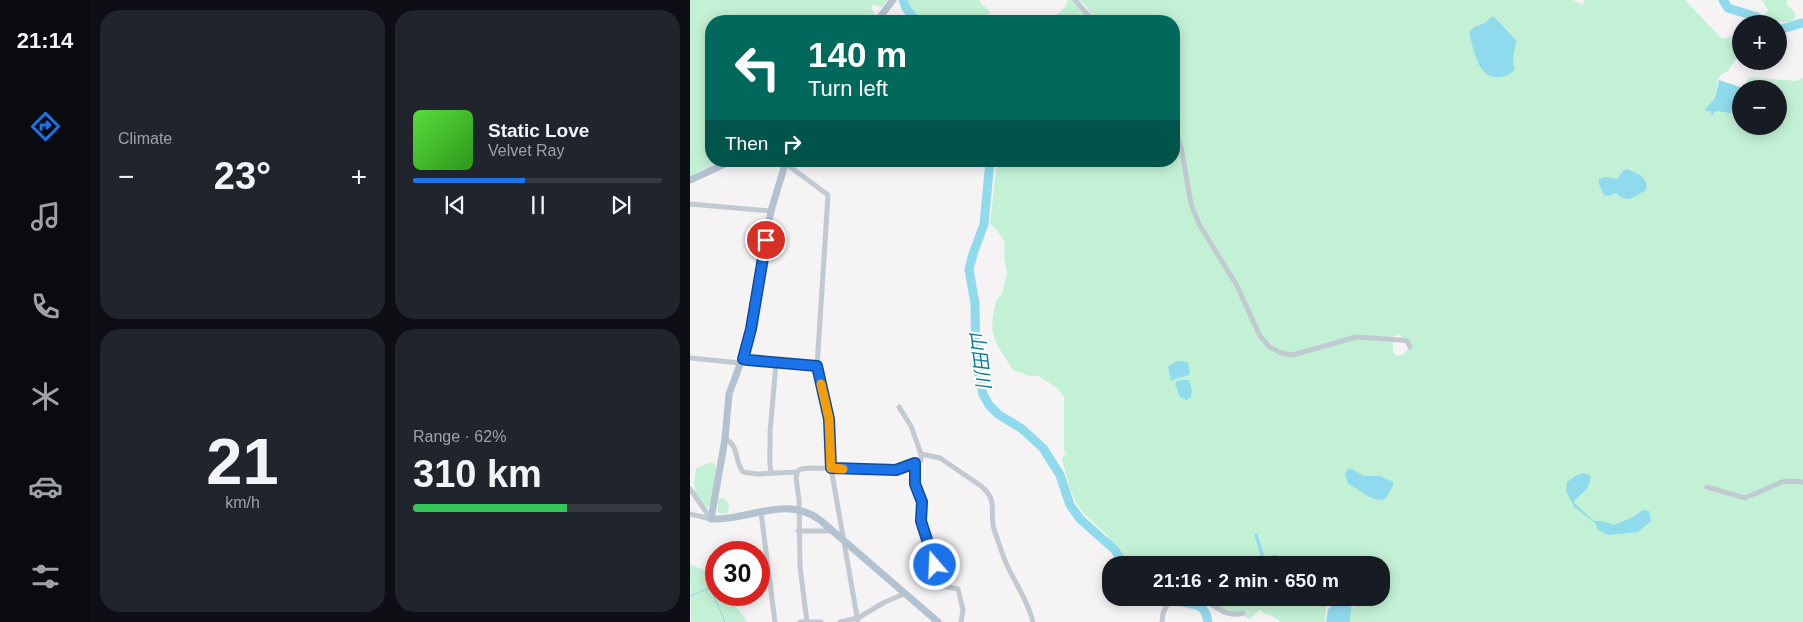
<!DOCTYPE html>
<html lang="en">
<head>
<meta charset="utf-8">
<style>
  body { margin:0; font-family:Arial,"Noto Sans JP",sans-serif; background:#20242c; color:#f1f3f6; height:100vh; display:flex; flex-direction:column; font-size:19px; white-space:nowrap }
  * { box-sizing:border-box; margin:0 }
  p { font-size:16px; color:#9ea1a6 }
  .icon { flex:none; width:28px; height:28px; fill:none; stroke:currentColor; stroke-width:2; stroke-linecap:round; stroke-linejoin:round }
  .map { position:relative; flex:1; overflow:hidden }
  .side { display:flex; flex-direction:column; gap:10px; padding:10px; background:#0d0f14; width:600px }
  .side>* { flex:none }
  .hud { position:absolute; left:15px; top:15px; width:475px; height:152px; border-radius:20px; box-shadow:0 2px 12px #0003; background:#00695c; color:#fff; overflow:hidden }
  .controls { position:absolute; left:1042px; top:15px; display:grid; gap:10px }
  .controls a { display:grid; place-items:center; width:55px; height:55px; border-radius:50%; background:#171b24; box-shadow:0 2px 12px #0003; font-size:25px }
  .speed { position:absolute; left:15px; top:541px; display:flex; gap:10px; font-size:25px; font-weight:700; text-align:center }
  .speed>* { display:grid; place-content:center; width:65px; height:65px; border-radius:50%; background:#171b24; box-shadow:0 2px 12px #0003; line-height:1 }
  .speed .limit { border:8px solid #d22; background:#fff; color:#111 }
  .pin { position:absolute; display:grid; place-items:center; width:42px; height:42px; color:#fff; margin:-21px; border:2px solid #fff; border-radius:50%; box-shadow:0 1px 5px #0007 }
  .me { position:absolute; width:55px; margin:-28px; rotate:341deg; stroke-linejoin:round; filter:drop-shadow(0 0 4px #0008) }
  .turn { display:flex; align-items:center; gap:18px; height:105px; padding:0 20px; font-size:22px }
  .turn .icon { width:65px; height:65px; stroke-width:2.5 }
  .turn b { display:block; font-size:35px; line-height:42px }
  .then { display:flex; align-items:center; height:48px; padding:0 20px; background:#0003; gap:10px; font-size:19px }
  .big { font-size:38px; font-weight:800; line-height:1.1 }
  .side .tile { flex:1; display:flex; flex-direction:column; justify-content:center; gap:8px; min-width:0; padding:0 18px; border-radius:20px; background:#20242c }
  .side .dial { align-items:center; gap:0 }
  .dial b { font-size:65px; line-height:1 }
  .song { display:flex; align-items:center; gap:15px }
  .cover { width:60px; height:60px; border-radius:8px; background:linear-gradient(135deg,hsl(110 70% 55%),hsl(110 70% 35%)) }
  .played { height:5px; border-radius:2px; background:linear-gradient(90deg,#1a73e8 45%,#363941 45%) }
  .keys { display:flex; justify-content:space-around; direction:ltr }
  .heat { display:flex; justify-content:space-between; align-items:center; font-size:28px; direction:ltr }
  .charge { height:8px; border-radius:4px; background:linear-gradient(90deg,#34c759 62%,#363941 0) }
  .side .tiles { flex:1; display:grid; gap:10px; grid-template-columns:repeat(2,1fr) }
  .trip { position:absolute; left:412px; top:556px; width:288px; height:50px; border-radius:20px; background:#171b24; box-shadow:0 2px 12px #0003; font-weight:800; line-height:50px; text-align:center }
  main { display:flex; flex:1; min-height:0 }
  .tab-bar { display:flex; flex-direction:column; width:90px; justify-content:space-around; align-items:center; background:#090b0e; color:#9ea1a6 }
  .tab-bar .icon { width:35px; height:35px }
  .tab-bar .selected { color:#1a73e8 }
  .tab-bar b { font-size:22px; color:#f1f3f6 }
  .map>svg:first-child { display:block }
  .green { fill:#c3f1d5 }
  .water { fill:#90daee }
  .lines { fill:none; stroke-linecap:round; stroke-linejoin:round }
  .stream { stroke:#90daee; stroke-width:1 }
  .river { stroke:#90daee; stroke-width:9 }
  .minor { stroke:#c1cad2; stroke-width:5 }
  .major { stroke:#b3c2d1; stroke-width:7 }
  .route-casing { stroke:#114b97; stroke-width:12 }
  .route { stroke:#1a73e8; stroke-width:9 }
  .slow { stroke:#f59e0b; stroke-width:9 }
  .labels { text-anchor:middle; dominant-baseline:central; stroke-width:4; stroke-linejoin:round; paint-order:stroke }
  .water-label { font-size:19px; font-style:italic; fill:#0c7c9b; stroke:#fff }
</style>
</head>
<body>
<main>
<nav class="tab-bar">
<b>21:14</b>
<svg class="icon selected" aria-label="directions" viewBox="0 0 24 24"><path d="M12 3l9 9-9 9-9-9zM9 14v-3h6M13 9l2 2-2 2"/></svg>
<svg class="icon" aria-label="music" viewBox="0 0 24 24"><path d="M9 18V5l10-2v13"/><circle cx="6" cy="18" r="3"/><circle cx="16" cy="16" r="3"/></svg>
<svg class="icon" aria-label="phone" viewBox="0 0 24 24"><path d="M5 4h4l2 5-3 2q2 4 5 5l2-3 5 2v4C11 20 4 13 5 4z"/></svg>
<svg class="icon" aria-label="climate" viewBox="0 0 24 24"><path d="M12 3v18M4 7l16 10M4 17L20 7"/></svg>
<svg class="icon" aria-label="car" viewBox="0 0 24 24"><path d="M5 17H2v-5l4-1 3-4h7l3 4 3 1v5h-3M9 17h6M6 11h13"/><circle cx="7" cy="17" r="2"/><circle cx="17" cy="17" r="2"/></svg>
<svg class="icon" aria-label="filters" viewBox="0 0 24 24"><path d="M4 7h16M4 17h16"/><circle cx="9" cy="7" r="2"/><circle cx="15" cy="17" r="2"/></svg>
</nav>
<section class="side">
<div class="tiles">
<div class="tile"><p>Climate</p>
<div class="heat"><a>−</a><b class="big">23°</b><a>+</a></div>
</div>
<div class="tile">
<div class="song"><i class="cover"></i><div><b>Static Love</b><p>Velvet Ray</p></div></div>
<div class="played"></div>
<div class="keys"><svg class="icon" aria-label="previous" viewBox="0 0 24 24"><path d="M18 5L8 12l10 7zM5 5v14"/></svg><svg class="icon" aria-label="pause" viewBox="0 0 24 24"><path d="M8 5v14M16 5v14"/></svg><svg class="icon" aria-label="next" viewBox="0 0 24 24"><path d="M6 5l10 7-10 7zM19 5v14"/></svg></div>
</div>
<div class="tile dial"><b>21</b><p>km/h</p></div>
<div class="tile"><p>Range · 62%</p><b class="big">310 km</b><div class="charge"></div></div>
</div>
</section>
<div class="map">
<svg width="1113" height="622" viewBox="0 0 1113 622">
  <rect width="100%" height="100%" fill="#f5f3f3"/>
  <g class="green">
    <path d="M0,0H198L192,7L183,5L181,8L185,14V18L180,21H21V161H30L0,176Z"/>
    <path d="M215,0H289C292,7 297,7 300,12L294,21H235L227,15Z"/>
    <path d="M378,0H383L401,21H360L375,7Z"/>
    <path d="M388,0H883L893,5L894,0H995L1031,38H1036L1051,34V57L1045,60L1037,72L1032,74L1028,79L1025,98L1014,109L1022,112L1021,115H1023L1025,111L1041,113L1051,91V126H1089V89H1052L1059,77L1106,81L1113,78V622H660L661,609L664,606L683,603L687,599L691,598V565H437L416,534L394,514L387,504L380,489L372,459L376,453L374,450V397L367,388L349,376H340L323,370L307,345L302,330L303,316L306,301L312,293L316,279L317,273L314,256L315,243L308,231L300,224L307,161H484V127L505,218L515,239L542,281L568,336L576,345L585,352L597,356H603L613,355L667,338L703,340V352C710,360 714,354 719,348H721V344L709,335L699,337L665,336L605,353L593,352L576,340L567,327L546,284L511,226L503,204L494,152L484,119V21H406L394,4Z"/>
    <path d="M1072,0H1097V5C1102,10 1106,11 1105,19L1100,22C1089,22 1082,23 1073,18L1078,10Z"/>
    <path d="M19,463H24L26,468L21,504L18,508C1,497 4,485 6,468Z"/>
    <path d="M31,498L35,499L39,504L38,513L30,514L28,512V500Z"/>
    <path d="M0,564L21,573L26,572V595H40C44,610 52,610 57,622H1Z"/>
    <path d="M525,598H641L636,604L635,622H591L582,616L573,613L570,609L560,619L553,616L552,613L545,614L529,607Z"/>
  </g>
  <g class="water">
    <path d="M802,16L805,18L827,41L825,44C825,52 821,63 825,69C820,75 815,77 807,77C787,78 783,46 779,32L784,27L795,23Z"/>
    <path d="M1029,80L1053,88L1041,113L1025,111L1023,115H1020L1022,112L1014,110L1025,98Z"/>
    <path d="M937,169C947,173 960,178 956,190L940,199L932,198L926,193L917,196L914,195L909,184V179L915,177L927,179L933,171Z"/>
    <path d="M487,361L498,362L500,374C497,377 487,377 481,381L478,366Z"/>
    <path d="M493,380H499L502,391L501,397L496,400L490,397L485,384L487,381Z"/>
    <path d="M659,468L674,476H690L703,482V486L695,499C680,503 671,489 658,484L655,474Z"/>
    <path d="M893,473L900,475C902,487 892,493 885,500L884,503L904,521H913L924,525L943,517L953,510L959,511L961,521L948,532L918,535L908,530L905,523L884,507L876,491L877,482L887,475Z"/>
    <path d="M567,533L575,559L585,554L592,561L586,565H564L572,560L564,534Z"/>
    <path d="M648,598H655L662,601L660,622H636L638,610Z"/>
  </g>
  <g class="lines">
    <g class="stream">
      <path d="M1089,40L1093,29"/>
      <path d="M0,596L17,589H21L35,622"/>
    </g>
    <g class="river">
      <path d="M213,0L216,8L226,21"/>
      <path d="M1033,0L1038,8L1067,17L1080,24"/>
      <path d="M1089,28C1097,30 1104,24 1113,23"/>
      <path d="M300,161L294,224L283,254L279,269L285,304L286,361L293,394L299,405L309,415L331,428L353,448L370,475L380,505L390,519L425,550L434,565"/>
      <path d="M485,598C499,609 514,597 518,622"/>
    </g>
    <g class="minor">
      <path d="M385,0L403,21"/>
      <path d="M484,123L492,152L501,204L510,226L546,284L570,336L580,347L591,353L603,355L666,337L712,340L717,341L720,347"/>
      <path d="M95,163L138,195L127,367L137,404L139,419L141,468L168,622"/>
      <path d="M0,204L81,211"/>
      <path d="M0,358L51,363"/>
      <path d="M53,359L58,360L127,367"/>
      <path d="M35,439C50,446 44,461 53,472L67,474L107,472"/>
      <path d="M231,454L250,458L291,486C309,501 299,511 304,529C308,541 312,554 317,565C326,585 338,601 343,622"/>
      <path d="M225,463V484L232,502L231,521L253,586L268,589L273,610L271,622"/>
      <path d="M81,472C78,458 81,446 80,432L86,363"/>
      <path d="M1017,487L1055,498L1092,482L1100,481L1113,482"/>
      <path d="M0,489L21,519"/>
      <path d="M71,512L85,622"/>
      <path d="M0,514L21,519"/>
      <path d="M108,531H143"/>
      <path d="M513,598C525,607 537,618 553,613"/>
      <path d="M110,622H131"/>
      <path d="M117,622L110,567L109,500L106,478L107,472L111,469L121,468L206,470L229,461L231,460V454L221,426L209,407"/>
      <path d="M150,622L168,618L195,602L214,594"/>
      <path d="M472,622L473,613L481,598"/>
    </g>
    <g class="major">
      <path d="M187,21L203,0"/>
      <path d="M96,161L81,211L59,340L39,394L35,439L21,519C59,521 95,494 130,520L248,622"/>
      <path d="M0,180L41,161"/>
    </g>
  </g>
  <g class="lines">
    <g class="route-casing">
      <path id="route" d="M76,240L61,329L53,359L58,360L127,366L139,419L141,468L206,470L225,463V484L232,502L231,521L245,565"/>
    </g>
    <use href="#route" class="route"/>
    <path class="slow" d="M131,384L139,419L141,468L153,469"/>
  </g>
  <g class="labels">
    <g class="water-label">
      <text transform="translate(290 359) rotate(83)">山田川</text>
    </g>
  </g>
</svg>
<div class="controls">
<a>+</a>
<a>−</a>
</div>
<div class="speed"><div class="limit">30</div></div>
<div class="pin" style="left:76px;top:240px;background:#d93025"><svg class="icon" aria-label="arrive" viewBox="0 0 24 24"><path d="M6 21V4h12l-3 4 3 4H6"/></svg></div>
<svg class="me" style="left:245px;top:565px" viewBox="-20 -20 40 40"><circle r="17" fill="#1a73e8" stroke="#fff" stroke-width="3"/><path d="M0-11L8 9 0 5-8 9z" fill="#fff"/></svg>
<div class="trip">21:16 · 2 min · 650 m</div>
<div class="hud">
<div class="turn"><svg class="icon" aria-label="left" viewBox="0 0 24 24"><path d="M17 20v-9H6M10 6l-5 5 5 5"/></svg><div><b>140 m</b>Turn left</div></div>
<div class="then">Then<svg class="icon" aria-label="right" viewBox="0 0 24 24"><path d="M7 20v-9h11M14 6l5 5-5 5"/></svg></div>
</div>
</div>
</main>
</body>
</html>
